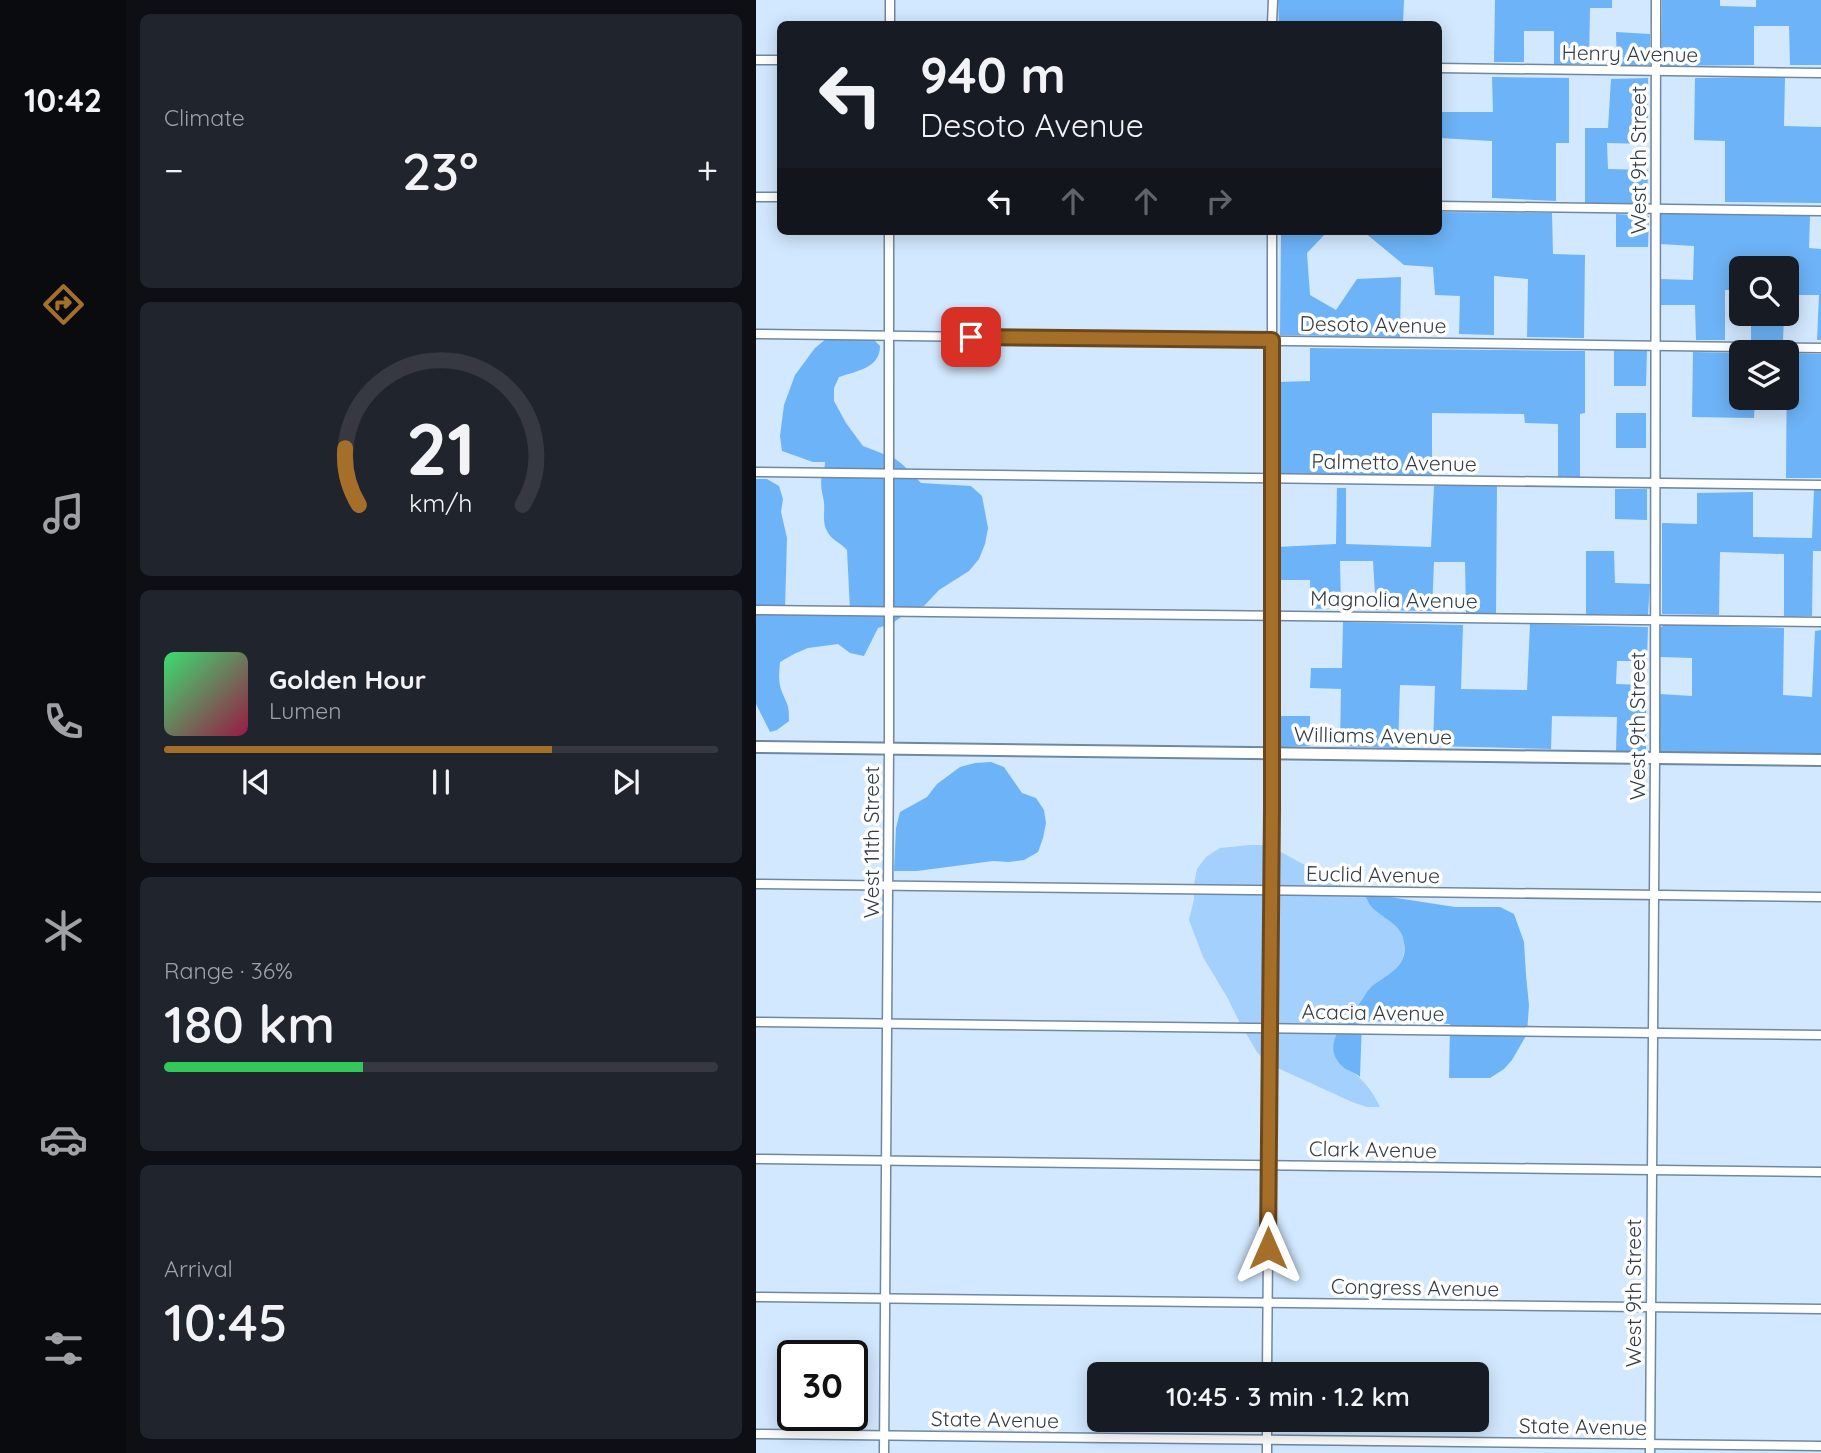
<!DOCTYPE html>
<html lang="en">
<head>
<meta charset="utf-8">
<style>
  body { margin:0; font-family:Quicksand,sans-serif; background:#20242c; color:#f1f3f6; height:100vh; display:flex; flex-direction:column; font-size:26px; white-space:nowrap }
  * { box-sizing:border-box; margin:0 }
  p { font-size:23px; color:#9ea1a6 }
  .icon { flex:none; width:38px; height:38px; fill:none; stroke:currentColor; stroke-width:2; stroke-linecap:round; stroke-linejoin:round }
  .map { position:relative; flex:1; overflow:hidden }
  .panel { display:flex; flex-direction:column; gap:14px; padding:14px; background:#0d0f14; width:630px }
  .panel>* { flex:none }
  .top-card { position:absolute; left:21px; top:21px; width:665px; height:214px; border-radius:10px; box-shadow:0 4px 18px #0003; background:#171b24; color:#f1f3f6; overflow:hidden }
  .controls { position:absolute; left:973px; top:256px; display:grid; gap:14px }
  .controls a { display:grid; place-items:center; width:70px; height:70px; border-radius:10px; background:#171b24; box-shadow:0 4px 18px #0003; font-size:35px }
  .speed { position:absolute; left:21px; top:1340px; display:flex; gap:14px; font-size:35px; font-weight:700; text-align:center }
  .speed>* { display:grid; place-content:center; width:91px; height:91px; border-radius:50%; background:#171b24; box-shadow:0 4px 18px #0003; line-height:1 }
  .speed .limit { border:4px solid #111; border-radius:10px; background:#fff; color:#111 }
  .pin { position:absolute; display:grid; place-items:center; width:60px; height:60px; color:#fff; margin:-30px; border-radius:14px; box-shadow:0 4px 10px #0006 }
  .me { position:absolute; width:77px; margin:-38px; rotate:0deg; stroke-linejoin:round; filter:drop-shadow(0 0 5px #0008) }
  .turn { display:flex; align-items:center; gap:24px; height:147px; padding:0 28px; font-size:32px }
  .turn .icon { width:91px; height:91px; stroke-width:2.5 }
  .turn b { display:block; font-size:49px; line-height:60px }
  .lanes { display:flex; align-items:center; height:66px; padding:0 28px; background:#0003; justify-content:center; gap:35px; direction:ltr }
  .lanes .off { opacity:.35 }
  .big { font-size:52px; font-weight:600; line-height:1.1 }
  .panel .tile { flex:1; display:flex; flex-direction:column; justify-content:center; gap:10px; min-width:0; padding:0 24px; border-radius:10px; background:#20242c }
  .panel .dial { align-items:center; gap:0 }
  .dial svg { height:182px; overflow:visible; fill:none; stroke:#363941; stroke-width:7; stroke-linecap:round; text-anchor:middle }
  .dial text { fill:#f1f3f6; stroke:none }
  .song { display:flex; align-items:center; gap:21px }
  .cover { width:84px; height:84px; border-radius:10px; background:linear-gradient(135deg,hsl(140 70% 55%),hsl(340 70% 35%)) }
  .played { height:7px; border-radius:4px; background:linear-gradient(90deg,#a56f2a 70%,#363941 70%) }
  .keys { display:flex; justify-content:space-around; direction:ltr }
  .heat { display:flex; justify-content:space-between; align-items:center; font-size:38px; direction:ltr }
  .charge { height:10px; border-radius:5px; background:linear-gradient(90deg,#34c759 36%,#363941 0) }
  .trip { position:absolute; left:331px; top:1362px; width:402px; height:70px; border-radius:10px; background:#171b24; box-shadow:0 4px 18px #0003; font-weight:600; line-height:70px; text-align:center }
  main { display:flex; flex:1; min-height:0 }
  .tab-bar { display:flex; flex-direction:column; width:126px; justify-content:space-around; align-items:center; background:#090b0e; color:#9ea1a6 }
  .tab-bar .icon { width:49px; height:49px }
  .tab-bar .selected { color:#a56f2a }
  .tab-bar b { font-size:32px; color:#f1f3f6 }
  .map>svg:first-child { display:block }
  .green { fill:#a3d0fc }
  .forest { fill:#6db3f7 }
  .lines { fill:none; stroke-linecap:round; stroke-linejoin:round }
  .street-casing { stroke:#6f88a1; stroke-width:11 }
  .secondary-casing { stroke:#6f88a1; stroke-width:14 }
  .street { stroke:#fff; stroke-width:8 }
  .secondary { stroke:#fff; stroke-width:10 }
  .route-casing { stroke:#6b481b; stroke-width:18 }
  .route { stroke:#a56f2a; stroke-width:12 }
  .labels { text-anchor:middle; dominant-baseline:central; stroke-width:7; stroke-linejoin:round; paint-order:stroke }
  .street-label { font-size:21px; fill:#323d48; stroke:#fff }
</style>
</head>
<body>
<main>
<nav class="tab-bar">
<b>10:42</b>
<svg class="icon selected" aria-label="directions" viewBox="0 0 24 24"><path d="M12 3l9 9-9 9-9-9zM9 14v-3h6M13 9l2 2-2 2"/></svg>
<svg class="icon" aria-label="music" viewBox="0 0 24 24"><path d="M9 18V5l10-2v13"/><circle cx="6" cy="18" r="3"/><circle cx="16" cy="16" r="3"/></svg>
<svg class="icon" aria-label="phone" viewBox="0 0 24 24"><path d="M5 4h4l2 5-3 2q2 4 5 5l2-3 5 2v4C11 20 4 13 5 4z"/></svg>
<svg class="icon" aria-label="climate" viewBox="0 0 24 24"><path d="M12 3v18M4 7l16 10M4 17L20 7"/></svg>
<svg class="icon" aria-label="car" viewBox="0 0 24 24"><path d="M5 17H2v-5l4-1 3-4h7l3 4 3 1v5h-3M9 17h6M6 11h13"/><circle cx="7" cy="17" r="2"/><circle cx="17" cy="17" r="2"/></svg>
<svg class="icon" aria-label="filters" viewBox="0 0 24 24"><path d="M4 7h16M4 17h16"/><circle cx="9" cy="7" r="2"/><circle cx="15" cy="17" r="2"/></svg>
</nav>
<section class="panel">
<div class="tile"><p>Climate</p>
<div class="heat"><a>−</a><b class="big">23°</b><a>+</a></div>
</div>
<div class="tile dial"><svg viewBox="0 0 100 80">
<path d="M14 69A42 42 0 1 1 86 69"/>
<path d="M14 69A42 42 0 0 1 8 44" stroke="#a56f2a"/>
<text x="50" y="56" font-size="32" font-weight="700">21</text>
<text x="50" y="72" font-size="11">km/h</text>
</svg></div>
<div class="tile">
<div class="song"><i class="cover"></i><div><b>Golden Hour</b><p>Lumen</p></div></div>
<div class="played"></div>
<div class="keys"><svg class="icon" aria-label="previous" viewBox="0 0 24 24"><path d="M18 5L8 12l10 7zM5 5v14"/></svg><svg class="icon" aria-label="pause" viewBox="0 0 24 24"><path d="M8 5v14M16 5v14"/></svg><svg class="icon" aria-label="next" viewBox="0 0 24 24"><path d="M6 5l10 7-10 7zM19 5v14"/></svg></div>
</div>
<div class="tile"><p>Range · 36%</p><b class="big">180 km</b><div class="charge"></div></div>
<div class="tile"><p>Arrival</p><b class="big">10:45</b></div>
</section>
<div class="map">
<svg width="1065" height="1453" viewBox="0 0 1065 1453">
  <rect width="100%" height="100%" fill="#d2e8fe"/>
  <path class="green" d="M494,845H509L523,851L593,889L608,893L630,918L642,927L649,943L647,958L639,971L614,988L596,1013L586,1066C604,1075 615,1088 624,1107H611L596,1102L511,1063L501,1052L485,1025L471,997L447,957L433,920L438,899V884L441,869L450,857L464,848Z"/>
  <g class="forest">
    <path d="M522,0H648L647,24H523Z"/>
    <path d="M739,0H856V8H834L833,64H798V31H768V62H738Z"/>
    <path d="M906,0H964V6L1000,7V0H1065V65H1034L1033,26H998V65L905,66Z"/>
    <path d="M860,32L894,34V65H861Z"/>
    <path d="M736,77L813,78V143H800V201L736,198V141L683,138V112H737Z"/>
    <path d="M1029,77L1028,126L1065,127V203L969,202V141L938,140L939,78Z"/>
    <path d="M892,78V144L851,143L852,169L892,170L891,203H829V128H852L855,79Z"/>
    <path d="M683,212L796,213L797,254L829,255L828,338L771,337L772,279L738,276V335L703,334L704,296L679,295L677,267L648,265L608,232L600,231H682Z"/>
    <path d="M904,213L1054,216L1053,248L1065,249V340H1061L1063,295H1031V268H985V290H969V340H940L939,305H903L904,279L937,280L938,246L904,244Z"/>
    <path d="M860,214L893,216L892,247H860Z"/>
    <path d="M525,231H572L551,253L554,295L580,310L601,279L645,277L644,337L524,335Z"/>
    <path d="M995,313H1028L1027,342L995,341Z"/>
    <path d="M97,338H116L124,346C124,368 101,371 83,377L78,388V401L90,423L107,446L138,458L146,464L165,483L215,486L226,496L232,528L229,544L223,559L213,571L183,590L168,606L157,609L135,624L122,628L108,656L94,653L82,644L52,648L38,654L24,662C23,672 22,683 26,692C32,707 33,704 33,721L21,730L14,732L0,704V479H11L23,486L27,499L25,512L31,538L29,609L94,610L91,550C85,543 75,540 71,531C66,522 69,512 68,502C66,491 64,486 66,474L68,473L69,462H57L26,451L24,436L28,405L39,375L59,348L70,339L90,340Z"/>
    <path d="M554,348L829,351V413L824,414V477H802V424L769,423L768,414L676,413V477L523,473L522,382L554,381Z"/>
    <path d="M858,350L891,351L890,386H858Z"/>
    <path d="M937,352L985,353V397H999L998,418L936,417Z"/>
    <path d="M1031,353L1065,354V478H1030Z"/>
    <rect x="860" y="413" width="30" height="35"/>
    <path d="M741,485L740,613H710L709,562H678L676,611L620,610L617,561H584L585,608L555,609L554,580H522L521,547L580,544L581,488H590V544L675,547L678,486Z"/>
    <path d="M859,489H891V520L859,519Z"/>
    <path d="M1058,490H1065V551H1057L1056,616L1028,617V554L964,552L963,615L906,614V523L941,524V493L997,492V537L1056,538Z"/>
    <path d="M830,551H858L859,583L894,584L892,615L830,614Z"/>
    <path d="M587,622L707,625L705,689L771,690L774,624L892,627L891,661H861L860,684L890,685V752L860,751L861,717L796,716L795,749L677,746L679,686L644,685L642,748L584,746L585,689L554,688L555,668H586Z"/>
    <path d="M909,624L1028,628L1027,695L1056,697L1059,631L1065,630V755L902,753L904,694L936,696V658L904,657V628Z"/>
    <path d="M520,716H554V746L522,747Z"/>
    <path d="M235,762L248,767L266,793L280,798L288,810L290,823L287,838L282,852L268,860L253,862L237,861L161,871H138L140,828L144,812L171,797L181,784L204,767L219,763Z"/>
    <path d="M608,893L699,907H744L758,914L768,942L770,975L773,1005L771,1034L756,1060L748,1069L734,1078H693L694,1024L606,1021L604,1077C599,1072 591,1071 586,1066C564,1045 589,1021 602,1005C607,999 610,992 615,987C630,975 653,967 648,942C645,925 632,921 620,911C614,907 611,899 608,893Z"/>
  </g>
  <g class="lines">
    <g class="street-casing">
      <g id="street">
        <path d="M134,0V24"/>
        <path d="M516,24L517,0"/>
        <path d="M0,60H24"/>
        <path d="M682,68L1065,73"/>
        <path d="M0,197H24"/>
        <path d="M682,206L1065,211"/>
        <path d="M0,334L1065,348"/>
        <path d="M0,472L1065,485"/>
        <path d="M0,610L1065,622"/>
        <path d="M0,884L1065,897"/>
        <path d="M0,1022L1065,1035"/>
        <path d="M0,1159L1065,1172"/>
        <path d="M0,1297L1065,1309"/>
        <path d="M511,1374L516,753V231"/>
        <path d="M0,1434L1065,1446"/>
        <path d="M128,1453L133,749V231"/>
        <path d="M511,1453V1419"/>
        <path d="M894,1453L899,757L900,0"/>
      </g>
    </g>
    <g class="secondary-casing">
      <path id="secondary" d="M0,747L1065,760"/>
    </g>
    <use href="#street" class="street"/>
    <use href="#secondary" class="secondary"/>
  </g>
  <g class="lines">
    <g class="route-casing">
      <path id="route" d="M215,337L516,340V808L512,1248"/>
    </g>
    <use href="#route" class="route"/>
  </g>
  <g class="labels">
    <g class="street-label">
      <text transform="translate(874 53) rotate(1)">Henry Avenue</text>
      <text transform="translate(882 160) rotate(-90)">West 9th Street</text>
      <text transform="translate(617 324) rotate(1)">Desoto Avenue</text>
      <text transform="translate(638 462) rotate(1)">Palmetto Avenue</text>
      <text transform="translate(638 599) rotate(1)">Magnolia Avenue</text>
      <text transform="translate(881 726) rotate(-90)">West 9th Street</text>
      <text transform="translate(617 735) rotate(1)">Williams Avenue</text>
      <text transform="translate(115 842) rotate(-90)">West 11th Street</text>
      <text transform="translate(617 874) rotate(1)">Euclid Avenue</text>
      <text transform="translate(617 1012) rotate(1)">Acacia Avenue</text>
      <text transform="translate(617 1149) rotate(1)">Clark Avenue</text>
      <text transform="translate(659 1287) rotate(1)">Congress Avenue</text>
      <text transform="translate(877 1293) rotate(-90)">West 9th Street</text>
      <text transform="translate(239 1419) rotate(1)">State Avenue</text>
      <text transform="translate(827 1426) rotate(1)">State Avenue</text>
    </g>
  </g>
</svg>
<div class="controls">
<a><svg class="icon" aria-label="search" viewBox="0 0 24 24"><circle cx="10" cy="10" r="6"/><path d="M15 15l6 6"/></svg></a>
<a><svg class="icon" aria-label="layers" viewBox="0 0 24 24"><path d="M12 4l9 5-9 5-9-5zM3 14l9 5 9-5"/></svg></a>
</div>
<div class="speed"><div class="limit">30</div></div>
<div class="pin" style="left:215px;top:337px;background:#d93025"><svg class="icon" aria-label="arrive" viewBox="0 0 24 24"><path d="M6 21V4h12l-3 4 3 4H6"/></svg></div>
<svg class="me" style="left:512px;top:1248px" viewBox="-20 -20 40 40"><path d="M0-17L14 15 0 8-14 15z" fill="#a56f2a" stroke="#fff" stroke-width="4"/></svg>
<div class="trip">10:45 · 3 min · 1.2 km</div>
<div class="top-card">
<div class="turn"><svg class="icon" aria-label="left" viewBox="0 0 24 24"><path d="M17 20v-9H6M10 6l-5 5 5 5"/></svg><div><b>940 m</b>Desoto Avenue</div></div>
<div class="lanes"><svg class="icon" aria-label="left" viewBox="0 0 24 24"><path d="M17 20v-9H6M10 6l-5 5 5 5"/></svg><svg class="icon off" aria-label="ahead" viewBox="0 0 24 24"><path d="M12 20V5M6 11l6-6 6 6"/></svg><svg class="icon off" aria-label="ahead" viewBox="0 0 24 24"><path d="M12 20V5M6 11l6-6 6 6"/></svg><svg class="icon off" aria-label="right" viewBox="0 0 24 24"><path d="M7 20v-9h11M14 6l5 5-5 5"/></svg></div>
</div>
</div>
</main>
</body>
</html>
